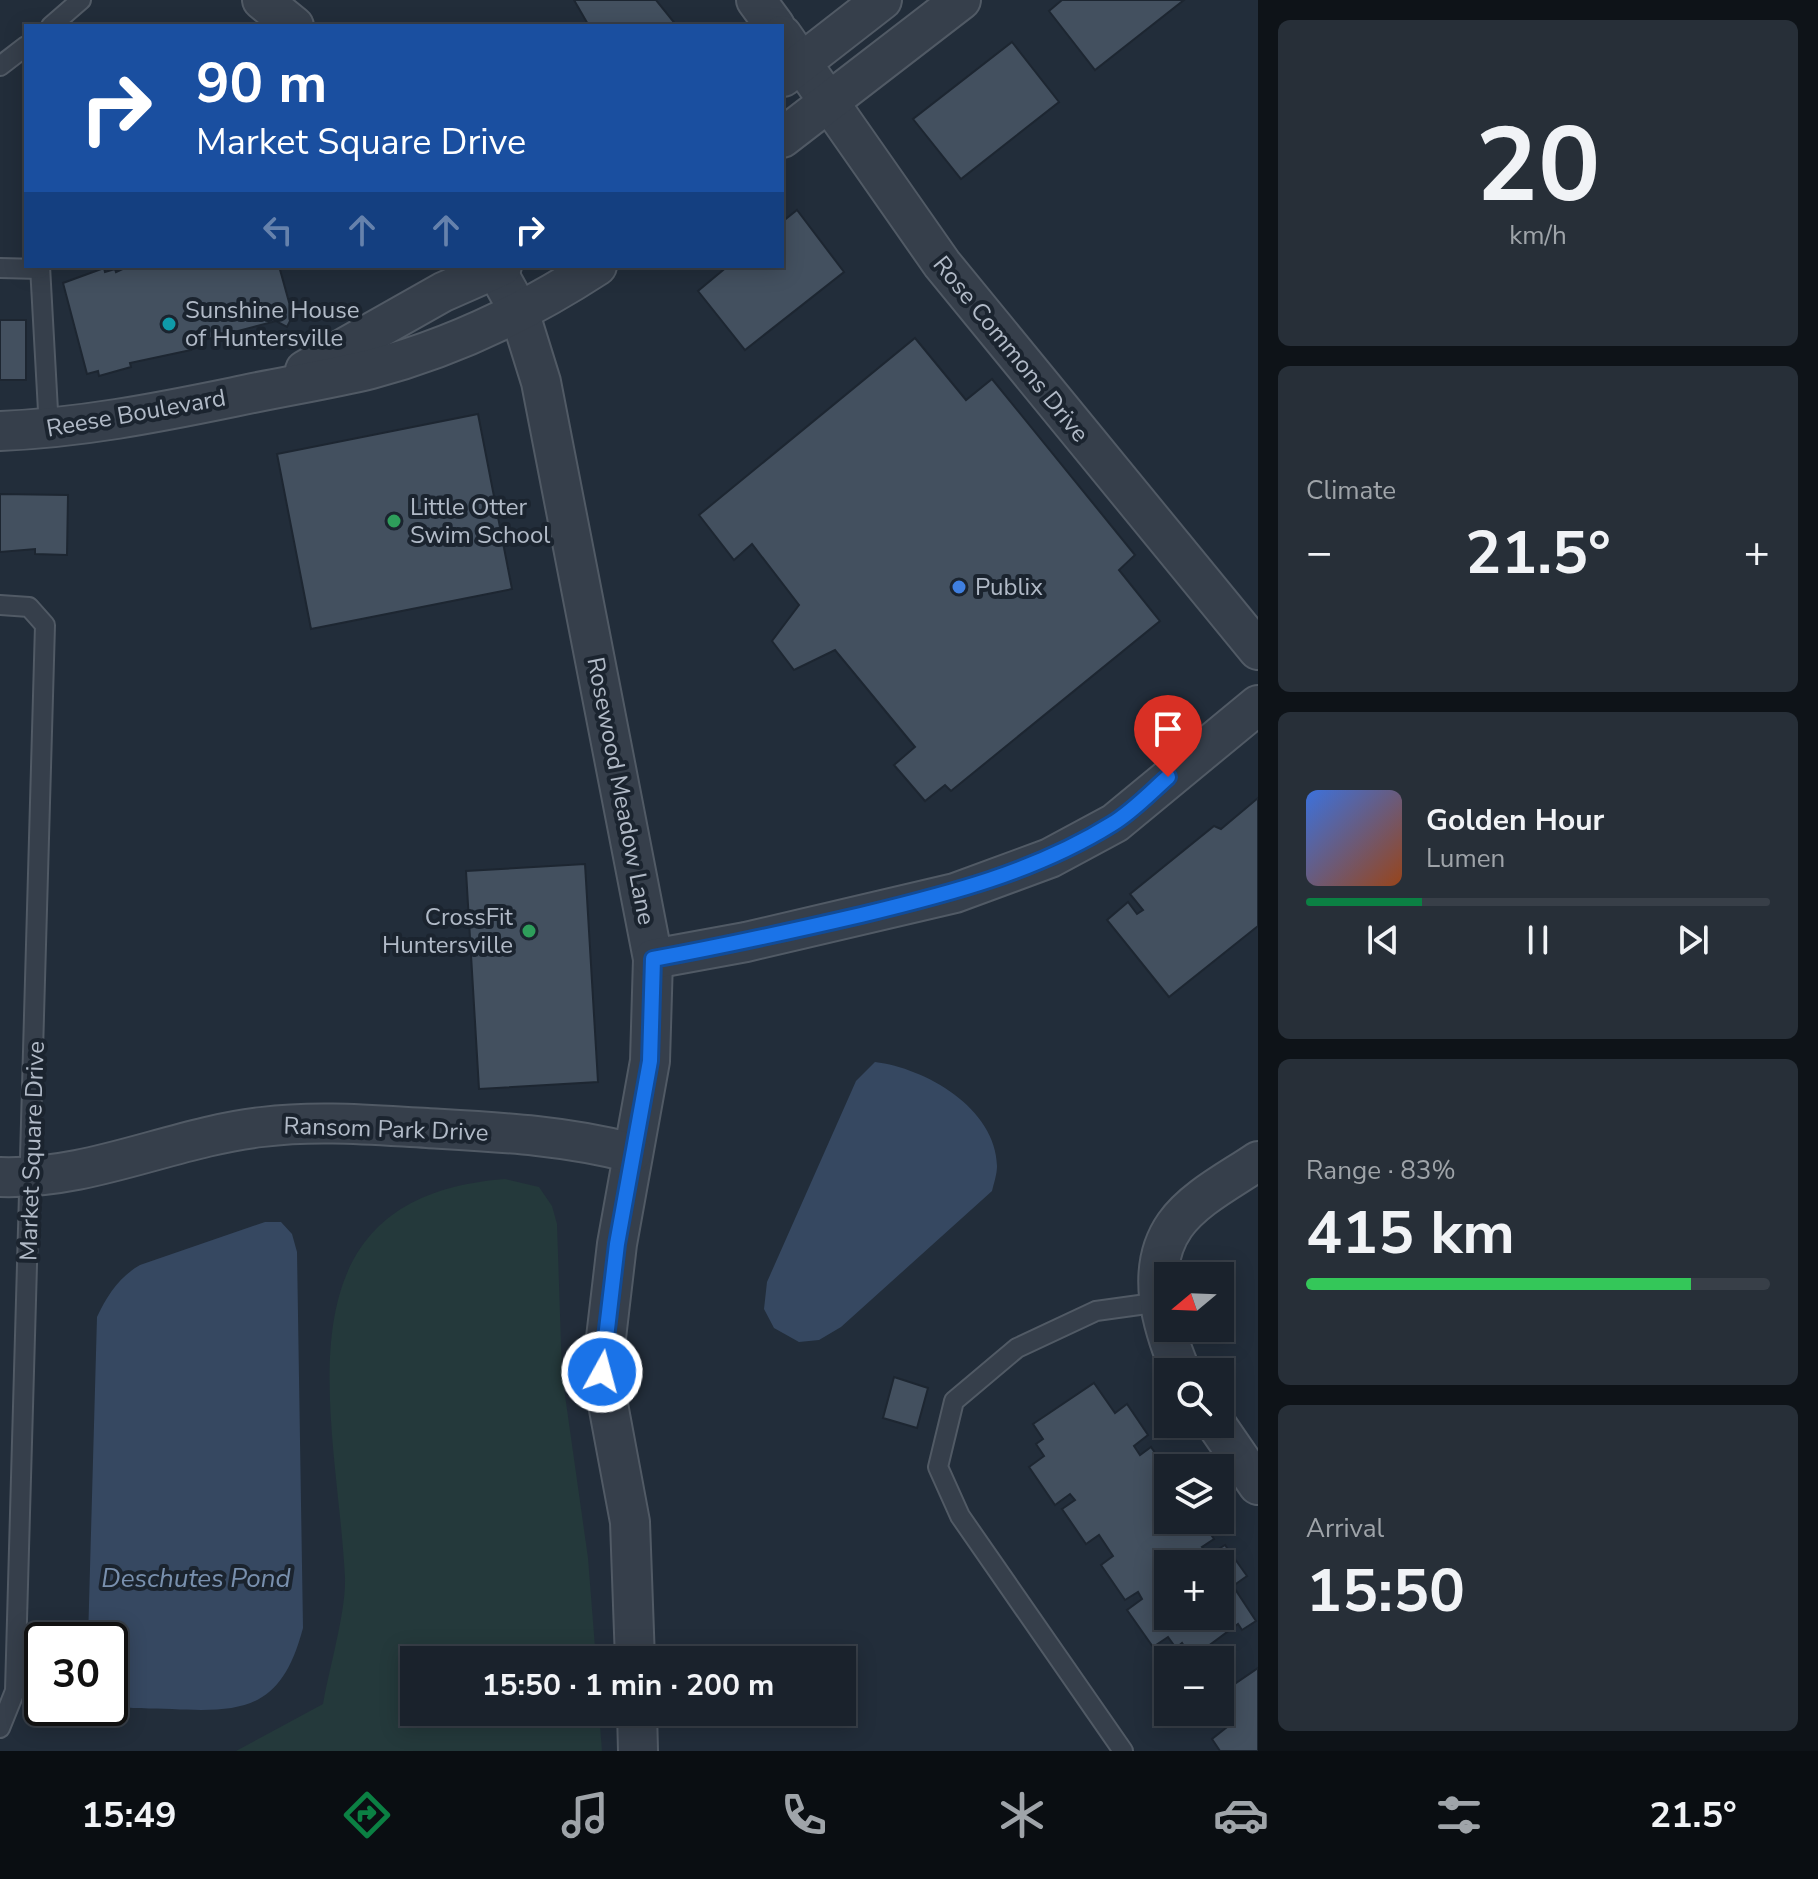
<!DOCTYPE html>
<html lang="en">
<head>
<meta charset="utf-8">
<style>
  body { margin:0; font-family:"Nunito Sans",sans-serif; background:#272f38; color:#f1f3f6; height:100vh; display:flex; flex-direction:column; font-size:30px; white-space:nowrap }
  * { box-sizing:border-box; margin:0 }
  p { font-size:26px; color:#9fa4a9 }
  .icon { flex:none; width:44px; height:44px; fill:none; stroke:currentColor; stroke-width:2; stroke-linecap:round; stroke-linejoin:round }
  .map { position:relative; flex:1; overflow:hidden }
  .panel { display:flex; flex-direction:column; gap:20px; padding:20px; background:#0e1318; width:560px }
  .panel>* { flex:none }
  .hud { position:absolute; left:24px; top:24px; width:760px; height:244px; border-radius:0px; box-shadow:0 4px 20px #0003,0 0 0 2px #383f48; background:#1a4fa0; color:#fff; overflow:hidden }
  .needle { width:52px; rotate:251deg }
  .controls { position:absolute; left:1154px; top:1262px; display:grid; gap:16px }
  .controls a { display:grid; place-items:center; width:80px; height:80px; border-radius:0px; background:#1a222c; box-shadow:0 4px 20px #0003,0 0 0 2px #383f48; font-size:40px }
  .speed { position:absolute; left:24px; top:1622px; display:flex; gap:16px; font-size:40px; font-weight:700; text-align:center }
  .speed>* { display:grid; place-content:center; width:104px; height:104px; border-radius:50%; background:#1a222c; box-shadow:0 4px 20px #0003,0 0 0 2px #383f48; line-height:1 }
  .speed .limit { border:4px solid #111; border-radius:12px; background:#fff; color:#111 }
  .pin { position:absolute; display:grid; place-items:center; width:68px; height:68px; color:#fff; margin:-82px -34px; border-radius:50% 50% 50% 0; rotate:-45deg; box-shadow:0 0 8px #0007 }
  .pin .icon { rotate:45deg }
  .me { position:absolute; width:88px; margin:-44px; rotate:7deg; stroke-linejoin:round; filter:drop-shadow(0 0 6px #0008) }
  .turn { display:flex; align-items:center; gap:28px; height:168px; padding:0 40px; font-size:36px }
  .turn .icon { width:104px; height:104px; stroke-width:2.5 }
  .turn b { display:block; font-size:56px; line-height:68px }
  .lanes { display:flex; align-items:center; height:76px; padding:0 40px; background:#0003; justify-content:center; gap:40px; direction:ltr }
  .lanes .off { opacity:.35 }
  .big { font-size:60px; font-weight:700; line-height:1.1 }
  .panel .tile { flex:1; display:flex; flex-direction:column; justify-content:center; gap:12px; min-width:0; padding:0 28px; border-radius:12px; background:#272f38 }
  .panel .dial { align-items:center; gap:0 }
  .dial b { font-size:104px; line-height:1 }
  .song { display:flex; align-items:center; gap:24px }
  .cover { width:96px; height:96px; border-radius:12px; background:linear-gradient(135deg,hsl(220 70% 55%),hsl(20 70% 35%)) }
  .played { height:8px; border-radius:4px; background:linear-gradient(90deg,#0b8043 25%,#383f48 25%) }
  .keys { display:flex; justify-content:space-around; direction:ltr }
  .heat { display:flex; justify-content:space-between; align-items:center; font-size:44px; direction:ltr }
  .charge { height:12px; border-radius:6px; background:linear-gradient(90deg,#34c759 83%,#383f48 0) }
  .trip { position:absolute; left:400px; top:1646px; width:456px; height:80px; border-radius:0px; background:#1a222c; box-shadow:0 4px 20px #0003,0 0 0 2px #383f48; font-weight:700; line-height:80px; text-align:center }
  .tab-bar { display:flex; height:128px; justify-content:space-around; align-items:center; background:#0a0e12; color:#9fa4a9 }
  .tab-bar .icon { width:56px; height:56px }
  .tab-bar .selected { color:#0b8043 }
  .tab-bar b { font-size:36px; color:#f1f3f6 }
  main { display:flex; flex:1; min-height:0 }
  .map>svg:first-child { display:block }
  .green { fill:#24393b }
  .water { fill:#364861 }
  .building { fill:#43505f; stroke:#1d2631; stroke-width:2; fill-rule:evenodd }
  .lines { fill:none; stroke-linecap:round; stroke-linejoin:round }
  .service-casing { stroke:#515a65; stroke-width:22 }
  .minor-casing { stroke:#515a65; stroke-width:42 }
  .service { stroke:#363f4b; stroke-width:18 }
  .minor { stroke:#363f4b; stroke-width:38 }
  .route-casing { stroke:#114b97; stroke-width:20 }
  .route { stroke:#1a73e8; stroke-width:14 }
  .culture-dot { fill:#0f9aa8; stroke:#1b242f; stroke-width:3 }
  .leisure-dot { fill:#2e9e5b; stroke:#1b242f; stroke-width:3 }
  .shop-dot { fill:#3f7fe0; stroke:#1b242f; stroke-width:3 }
  .labels { text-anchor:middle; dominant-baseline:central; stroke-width:8; stroke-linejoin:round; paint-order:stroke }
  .poi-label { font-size:24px; fill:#b1bac7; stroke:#1b242f; text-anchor:start }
  .street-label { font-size:24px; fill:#b1bac7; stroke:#1b242f }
  .water-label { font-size:26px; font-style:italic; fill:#7990ae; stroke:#1b242f }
</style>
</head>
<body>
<main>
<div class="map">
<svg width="1258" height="1751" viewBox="0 0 1258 1751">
  <rect width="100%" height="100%" fill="#222d3a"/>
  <path class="green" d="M505,1179L539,1187L552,1206L557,1224L562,1374L588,1558L596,1660H414V1712H599L602,1751H236L323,1704C329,1669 346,1612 345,1578C337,1417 268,1197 505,1179Z"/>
  <g class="water">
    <path d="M875,1062C925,1068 996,1108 997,1166C997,1174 994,1183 992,1191L841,1327L819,1340L799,1342L774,1328L764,1309L767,1282L856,1081Z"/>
    <path d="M265,1222H281L292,1234L297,1252L303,1628C282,1707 247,1713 172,1709C152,1708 130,1710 110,1704V1640H88L97,1317C107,1296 119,1277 140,1265Z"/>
  </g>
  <g class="building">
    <path d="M574,0H656L677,26H589Z"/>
    <path d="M1062,0H1184L1095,70L1049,11Z"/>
    <path d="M1012,42L1059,102L961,179L913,119Z"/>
    <path d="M797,210L844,272L745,350L698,291L728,266H782V222Z"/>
    <path d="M129,266H279L289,302L297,307L287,327L276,321L189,344L191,350L130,363L131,367L99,376L98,371L87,374L63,283L104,268L105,272L115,269L116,272Z"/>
    <rect x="0" y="320" width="26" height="60"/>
    <path d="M915,338L966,400L992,379L1135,555L1119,570L1160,621L951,791L945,785L925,801L894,765L915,747L835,650L794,670L772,641L799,605L752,544L734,560L699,515Z"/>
    <path d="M478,414L512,589L311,629L277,454Z"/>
    <path d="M0,494L68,495L67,555L35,554V549L0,552Z"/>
    <path d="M1258,798V926L1169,997L1107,920L1128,902L1137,914L1143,910L1130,894L1214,826L1221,829Z"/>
    <path d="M585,864L598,1082L479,1089L466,871Z"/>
    <path d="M894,1377L928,1388L917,1428L883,1418Z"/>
    <path d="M1094,1383L1115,1413L1127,1404L1148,1435L1134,1446L1140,1455L1151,1447L1168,1472L1165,1490L1168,1520H1201L1214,1539L1202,1547L1209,1555L1225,1545L1247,1576L1233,1586L1256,1621L1242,1630L1238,1624L1192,1658L1182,1643L1176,1648L1168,1637L1153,1647L1127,1610L1142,1599L1138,1592L1125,1600L1101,1565L1113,1556L1099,1535L1086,1544L1062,1509L1075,1500L1070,1494L1055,1505L1029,1467L1044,1456L1036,1444L1043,1439L1033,1424ZM1168,1564H1220V1616H1168Z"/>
    <path d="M1258,1668V1751H1220L1212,1739L1227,1727L1219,1715L1226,1711L1220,1703V1694Z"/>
  </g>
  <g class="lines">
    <g class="service-casing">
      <g id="service">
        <path d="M51,26L81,0"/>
        <path d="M0,66L26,46"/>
        <path d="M40,266L49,429"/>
        <path d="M0,268L40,269"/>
        <path d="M0,605L29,607L45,625L15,1691L0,1728"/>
        <path d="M1123,1751L960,1516L938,1467L954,1401L1017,1348L1096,1311L1161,1302"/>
      </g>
    </g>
    <g class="minor-casing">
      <g id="minor">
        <path d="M262,0L294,26"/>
        <path d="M756,0L775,26"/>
        <path d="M782,35L942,264L1258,650"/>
        <path d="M783,77L882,0"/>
        <path d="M782,138L961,0"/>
        <path d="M494,266L519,311L541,382L653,959L650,1061L617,1244L602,1372L630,1522L635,1660"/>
        <path d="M305,370L443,292L502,266"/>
        <path d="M0,431C79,428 156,413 234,397C279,387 326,380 371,369C451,348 528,311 597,266"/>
        <path d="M653,959L746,942L955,893L1050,858L1115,823L1258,705"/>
        <path d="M0,1177C91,1180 173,1137 262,1127C317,1120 372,1125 427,1128C496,1132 564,1135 632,1153"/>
        <path d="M1181,1372C1162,1327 1144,1269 1175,1225C1194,1198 1232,1179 1258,1161"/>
        <path d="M1216,1424L1258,1485"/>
        <path d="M637,1712L638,1751"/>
      </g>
    </g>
    <use href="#service" class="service"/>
    <use href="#minor" class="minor"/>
  </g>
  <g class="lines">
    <g class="route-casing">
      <path id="route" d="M602,1372L617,1244L650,1061L653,959C723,946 792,931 861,915C948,894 1035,872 1112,824C1132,812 1150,793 1168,777"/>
    </g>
    <use href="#route" class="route"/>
  </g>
  <circle class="culture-dot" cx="169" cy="324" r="8"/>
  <g class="leisure-dot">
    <circle cx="394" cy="521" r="8"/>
    <circle cx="529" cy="931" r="8"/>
  </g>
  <circle class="shop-dot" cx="959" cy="587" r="8"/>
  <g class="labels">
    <g class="poi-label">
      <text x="185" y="310">Sunshine House<tspan x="185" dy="28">of Huntersville</tspan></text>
      <text x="410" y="507">Little Otter<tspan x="410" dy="28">Swim School</tspan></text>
      <text x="975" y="587">Publix</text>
      <text x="513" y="917" text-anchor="end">CrossFit<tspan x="513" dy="28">Huntersville</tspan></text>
    </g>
    <g class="street-label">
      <text transform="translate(1011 349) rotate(51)">Rose Commons Drive</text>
      <text transform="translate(136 413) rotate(-10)">Reese Boulevard</text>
      <text transform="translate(621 791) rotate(79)">Rosewood Meadow Lane</text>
      <text transform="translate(386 1129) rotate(2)">Ransom Park Drive</text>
      <text transform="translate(32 1151) rotate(-88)">Market Square Drive</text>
    </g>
    <g class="water-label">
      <text x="196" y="1578">Deschutes Pond</text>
    </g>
  </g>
</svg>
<div class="controls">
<a><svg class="needle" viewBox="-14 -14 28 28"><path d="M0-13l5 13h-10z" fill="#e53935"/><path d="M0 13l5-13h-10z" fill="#9fa4a9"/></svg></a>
<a><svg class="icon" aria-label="search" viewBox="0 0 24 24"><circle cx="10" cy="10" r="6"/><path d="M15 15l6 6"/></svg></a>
<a><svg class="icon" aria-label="layers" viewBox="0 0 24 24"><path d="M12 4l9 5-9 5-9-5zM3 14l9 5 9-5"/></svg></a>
<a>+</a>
<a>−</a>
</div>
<div class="speed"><div class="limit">30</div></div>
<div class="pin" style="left:1168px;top:777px;background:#d93025"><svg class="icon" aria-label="arrive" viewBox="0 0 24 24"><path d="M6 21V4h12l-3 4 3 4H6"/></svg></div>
<svg class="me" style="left:602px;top:1372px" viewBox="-20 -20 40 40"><circle r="17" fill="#1a73e8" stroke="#fff" stroke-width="3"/><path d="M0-11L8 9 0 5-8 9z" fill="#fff"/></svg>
<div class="trip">15:50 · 1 min · 200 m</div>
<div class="hud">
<div class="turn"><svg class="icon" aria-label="right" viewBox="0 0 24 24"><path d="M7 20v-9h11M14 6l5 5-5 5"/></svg><div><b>90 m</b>Market Square Drive</div></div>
<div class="lanes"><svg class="icon off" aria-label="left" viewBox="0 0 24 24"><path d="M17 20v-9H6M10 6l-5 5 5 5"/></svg><svg class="icon off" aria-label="ahead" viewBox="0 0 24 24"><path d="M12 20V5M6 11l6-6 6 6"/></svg><svg class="icon off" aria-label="ahead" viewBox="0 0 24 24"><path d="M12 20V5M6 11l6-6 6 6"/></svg><svg class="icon" aria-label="right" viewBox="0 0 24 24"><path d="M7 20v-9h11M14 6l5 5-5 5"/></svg></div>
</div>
</div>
<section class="panel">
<div class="tile dial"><b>20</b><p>km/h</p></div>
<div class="tile"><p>Climate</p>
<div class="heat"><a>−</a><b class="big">21.5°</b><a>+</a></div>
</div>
<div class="tile">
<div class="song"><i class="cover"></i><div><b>Golden Hour</b><p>Lumen</p></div></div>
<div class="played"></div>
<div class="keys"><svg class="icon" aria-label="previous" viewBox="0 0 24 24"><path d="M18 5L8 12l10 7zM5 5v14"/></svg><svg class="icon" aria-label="pause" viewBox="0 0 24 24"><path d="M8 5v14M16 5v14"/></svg><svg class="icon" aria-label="next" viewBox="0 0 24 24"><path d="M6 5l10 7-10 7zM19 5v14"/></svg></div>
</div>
<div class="tile"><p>Range · 83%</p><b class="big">415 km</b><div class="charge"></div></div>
<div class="tile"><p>Arrival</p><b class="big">15:50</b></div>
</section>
</main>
<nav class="tab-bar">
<b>15:49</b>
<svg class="icon selected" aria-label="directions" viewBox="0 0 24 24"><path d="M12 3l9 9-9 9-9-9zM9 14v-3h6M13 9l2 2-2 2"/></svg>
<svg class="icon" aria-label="music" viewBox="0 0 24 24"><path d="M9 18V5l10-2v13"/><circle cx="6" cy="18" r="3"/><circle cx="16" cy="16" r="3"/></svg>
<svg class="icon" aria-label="phone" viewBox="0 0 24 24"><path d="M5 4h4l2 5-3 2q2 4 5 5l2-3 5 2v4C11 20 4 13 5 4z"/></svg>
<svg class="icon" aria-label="climate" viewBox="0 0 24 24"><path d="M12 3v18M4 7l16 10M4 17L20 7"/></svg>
<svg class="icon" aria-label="car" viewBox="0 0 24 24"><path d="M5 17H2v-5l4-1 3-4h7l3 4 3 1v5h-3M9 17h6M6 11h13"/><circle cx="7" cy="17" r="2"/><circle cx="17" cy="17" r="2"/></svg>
<svg class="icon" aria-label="filters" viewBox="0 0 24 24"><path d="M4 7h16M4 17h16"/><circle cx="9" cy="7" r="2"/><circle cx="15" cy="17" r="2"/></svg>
<b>21.5°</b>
</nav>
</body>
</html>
